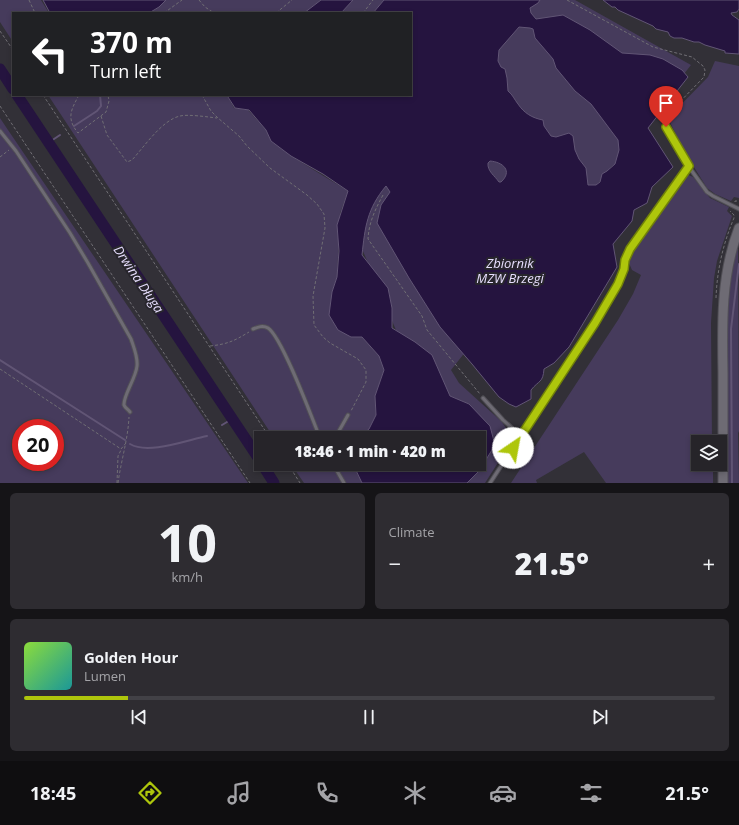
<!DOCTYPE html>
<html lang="en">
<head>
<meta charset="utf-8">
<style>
  body { margin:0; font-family:"Open Sans",sans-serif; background:#2e2c31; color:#f1f3f6; height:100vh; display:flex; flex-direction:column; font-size:15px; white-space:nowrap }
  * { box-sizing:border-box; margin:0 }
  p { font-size:13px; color:#a4a4a8 }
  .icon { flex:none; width:22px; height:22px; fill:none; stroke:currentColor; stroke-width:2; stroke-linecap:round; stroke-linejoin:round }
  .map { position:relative; height:483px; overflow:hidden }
  .sheet { display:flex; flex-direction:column; gap:10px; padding:10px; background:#151417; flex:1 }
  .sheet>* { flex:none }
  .top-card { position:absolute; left:12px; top:12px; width:400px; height:84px; border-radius:0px; box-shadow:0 2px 6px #0003,0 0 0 1px #424146; background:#202124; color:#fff; overflow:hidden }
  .tools { position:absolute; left:691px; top:435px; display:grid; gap:8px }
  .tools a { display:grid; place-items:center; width:36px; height:36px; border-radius:0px; background:#262429; box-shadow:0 2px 6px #0003,0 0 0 1px #424146; font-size:20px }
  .speed { position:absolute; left:12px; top:419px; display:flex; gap:8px; font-size:20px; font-weight:700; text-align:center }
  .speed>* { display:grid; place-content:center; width:52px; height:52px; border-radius:50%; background:#262429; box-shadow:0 2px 6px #0003,0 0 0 1px #424146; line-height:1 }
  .speed .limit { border:6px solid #d22; background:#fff; color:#111 }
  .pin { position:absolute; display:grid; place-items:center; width:34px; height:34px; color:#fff; margin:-41px -17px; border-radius:50% 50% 50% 0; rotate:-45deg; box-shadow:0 0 4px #0007 }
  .pin .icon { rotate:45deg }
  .me { position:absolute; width:44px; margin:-22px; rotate:33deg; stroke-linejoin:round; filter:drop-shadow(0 0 3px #0008) }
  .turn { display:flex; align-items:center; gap:14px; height:84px; padding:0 12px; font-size:18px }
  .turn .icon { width:52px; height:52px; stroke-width:2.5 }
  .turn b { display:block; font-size:28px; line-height:34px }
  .big { font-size:30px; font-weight:800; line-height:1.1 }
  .sheet .card { flex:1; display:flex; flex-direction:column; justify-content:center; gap:6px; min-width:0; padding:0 14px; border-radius:6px; background:#2e2c31 }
  .sheet .dial { align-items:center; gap:0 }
  .dial b { font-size:52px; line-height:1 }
  .song { display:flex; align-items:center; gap:12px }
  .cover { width:48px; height:48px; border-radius:6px; background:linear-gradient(135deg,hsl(90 70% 55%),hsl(180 70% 35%)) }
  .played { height:4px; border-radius:2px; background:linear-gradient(90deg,#aec60c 15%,#424146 15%) }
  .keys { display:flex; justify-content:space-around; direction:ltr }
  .heat { display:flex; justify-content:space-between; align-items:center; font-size:22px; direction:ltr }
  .sheet .tiles { flex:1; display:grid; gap:10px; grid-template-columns:1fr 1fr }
  .card:last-child { grid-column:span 2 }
  .trip { position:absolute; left:254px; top:431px; width:232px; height:40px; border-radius:0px; background:#262429; box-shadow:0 2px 6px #0003,0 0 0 1px #424146; font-weight:800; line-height:40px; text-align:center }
  .tabs { display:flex; height:64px; justify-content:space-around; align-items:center; background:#0f0e10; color:#a4a4a8 }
  .tabs .icon { width:28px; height:28px }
  .tabs .on { color:#aec60c }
  .tabs b { font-size:18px; color:#f1f3f6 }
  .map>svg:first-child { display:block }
  .green { fill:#463b5c; fill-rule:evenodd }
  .water { fill:#25143f; stroke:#615575; fill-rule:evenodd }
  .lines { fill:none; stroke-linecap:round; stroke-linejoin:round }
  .stream { stroke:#615575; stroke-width:2 }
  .river { stroke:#25143f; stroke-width:11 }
  .lane-casing { stroke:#514f56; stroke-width:5 }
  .secondary-casing { stroke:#514f56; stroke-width:11 }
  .path { stroke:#706e74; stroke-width:1; stroke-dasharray:3 2; stroke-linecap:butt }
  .lane { stroke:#6e6b74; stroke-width:3 }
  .secondary { stroke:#6e6b74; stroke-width:9 }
  .route-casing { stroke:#718108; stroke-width:10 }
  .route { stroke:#aec60c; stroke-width:7 }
  .labels { text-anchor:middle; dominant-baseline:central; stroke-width:4; stroke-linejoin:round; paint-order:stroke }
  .water-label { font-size:13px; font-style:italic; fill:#e7defe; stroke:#28262d }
</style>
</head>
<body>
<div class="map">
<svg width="739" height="483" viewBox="0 0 739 483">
  <rect width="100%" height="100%" fill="#323037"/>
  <g class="green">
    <path d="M0,0H41L49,13H13V42L0,22Z"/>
    <path d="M166,0H321L304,13H149L159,7Z"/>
    <path d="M353,0H384L373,13H341Z"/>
    <path d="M514,0H575L691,65L617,159L615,164L611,167L451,370L459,383L502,422L513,439L485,483H467L479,471L495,445L469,404L450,396L426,402L345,208Z"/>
    <path d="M715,61L739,66V198L734,197L731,201L715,194L707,188L684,151L668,118L708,77Z"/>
    <path d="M48,95H230L228,97L234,108L248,110L266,130L271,141L291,156L348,191L340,213L337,277L332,292L351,337H362L379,356L384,370L375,396L376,415L369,429L358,438H274Z"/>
    <path d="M0,118L8,130L248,483H0ZM21,428H55V462H21Z"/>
    <path d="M686,174L693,177L710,198L729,207L727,211L732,216L717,261L714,278L711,323L712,442H698V464H713V483H606L584,452L536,480L537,483H511L618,320L633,294L641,275L632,270L629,263L637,244L648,226Z"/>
    <path d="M738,245L739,431L738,433L739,483H727V316L730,280Z"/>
    <path d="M291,464H353L362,483H304Z"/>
  </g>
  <g class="water">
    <path d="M43,0H166L159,7L149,13H50Z"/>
    <path d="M321,0H353L341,13H304Z"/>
    <path d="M384,0H540L538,3L530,8L531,13L536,19L563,15L590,30L622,53L650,55L663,59L682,70L688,77L648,128L673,167L652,187L647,203L634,210L632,221L613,244L617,267L569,347L554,363L544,369C543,383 539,380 531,390V399L516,407L509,404L499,397L472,364L440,327L409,278L377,223L381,205L390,192L386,186C367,209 365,227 362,255L388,288L392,308V328L415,342L432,355L450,396L469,404L490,426L495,445L479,471L467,483H362L353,464H479V438H358L369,429L376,415L375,396L384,370L379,356L362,337H351L338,330L329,315L332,292L337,277L339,251L337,225L348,191L323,174L291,156L271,141L266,130L249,110L235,108L228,97L230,95H411V13H373ZM519,27L530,28L533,29L535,38L553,59L556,68L575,91L591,104L618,140L619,150L615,164L607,171L602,174L600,182L596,185H588L586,168L579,159L575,150L573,136L569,133L556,137L551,136L544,126L543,120C532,118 524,113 518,104C514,99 513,95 508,91L507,78L505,69L501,67L498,61L499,50ZM490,161C503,162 513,171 501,182H499C495,176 487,171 488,163Z"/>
    <path d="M603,0H739V9L737,12L731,13L732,15L739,20V54L725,53V51L705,45L699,42H694L682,38H674L670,36L668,32L656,29L653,26L618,10L615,7H612Z"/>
  </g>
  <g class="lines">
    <g class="stream">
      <path d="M74,126L97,111L101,106L100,95"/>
      <path d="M48,143L60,135"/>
      <path d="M0,360L125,440"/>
      <path d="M222,425L232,419"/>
      <path d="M130,444C148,455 187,440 207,436"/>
      <path d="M732,483L731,329L739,264"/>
    </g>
    <g class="river">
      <path d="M0,69L13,89"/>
      <path d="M17,95L261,462"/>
      <path d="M262,464L274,483"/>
    </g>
    <g class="lane-casing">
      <g id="lane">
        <path d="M667,127L689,167L707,192L713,196L739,209"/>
        <path d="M0,131L16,151L70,233L88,263L131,339C134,348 138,357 137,366C136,378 123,396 124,405C125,408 128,409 130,412"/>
        <path d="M253,329C258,327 263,325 268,328C282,337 312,418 320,438"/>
        <path d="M483,398L503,420L521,436"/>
        <path d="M335,438L348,415"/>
        <path d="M333,464L344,483"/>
        <path d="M490,483L607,303L622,277L624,269L625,260L630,249L689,167"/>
      </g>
    </g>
    <g class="secondary-casing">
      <path id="secondary" d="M723,483C723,446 723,409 723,373C722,324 721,274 739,228"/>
    </g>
    <g class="path">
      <path d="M29,0L35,13"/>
      <path d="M199,0L205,7L214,13"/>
      <path d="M567,0L653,47L692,57L703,66L705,70L704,77L667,115L665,121V123"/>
      <path d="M164,13L182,0"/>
      <path d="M276,13L292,0"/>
      <path d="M363,13L373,0"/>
      <path d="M0,31L13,50"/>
      <path d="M43,95L270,438"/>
      <path d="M79,95C71,110 66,118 78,133L106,112L109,101L108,95"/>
      <path d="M202,95L211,111L218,118L239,136L247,146L270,168L307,195L317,204L324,214L325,228L313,296L314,325L323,337L330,343L358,359L366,370V382L351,411"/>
      <path d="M0,106L250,483"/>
      <path d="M101,116L107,135L127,162L132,160C144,147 162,120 180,116C188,114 208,117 217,118"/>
      <path d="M0,157L9,150"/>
      <path d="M383,195C375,210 369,222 368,239L422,316L427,330L480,394"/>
      <path d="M735,202V201H739"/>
      <path d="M716,298C717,270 723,244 734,218V215L730,211"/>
      <path d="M210,346C228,344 234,341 249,332"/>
      <path d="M0,369L121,449L126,443"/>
      <path d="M288,464L300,483"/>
      <path d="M117,483L118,456L121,450"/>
      <path d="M118,483C121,461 128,439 129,417"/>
    </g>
    <use href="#lane" class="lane"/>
    <use href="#secondary" class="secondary"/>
  </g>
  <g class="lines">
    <g class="route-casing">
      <path id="route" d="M513,448L595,323L618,284L624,269L625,260L630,249L689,166L666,127"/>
    </g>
    <use href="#route" class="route"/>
  </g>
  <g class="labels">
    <g class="water-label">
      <text x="510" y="263">Zbiornik<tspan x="510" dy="15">MZW Brzegi</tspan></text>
      <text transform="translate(139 279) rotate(56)">Drwina Długa</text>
    </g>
  </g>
</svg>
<div class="tools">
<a><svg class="icon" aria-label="layers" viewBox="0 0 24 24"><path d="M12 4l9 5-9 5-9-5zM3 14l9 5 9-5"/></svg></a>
</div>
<div class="speed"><div class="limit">20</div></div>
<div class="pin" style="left:666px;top:127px;background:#d93025"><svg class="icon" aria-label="arrive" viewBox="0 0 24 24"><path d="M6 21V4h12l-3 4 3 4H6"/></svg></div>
<svg class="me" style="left:513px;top:448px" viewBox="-20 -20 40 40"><circle r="19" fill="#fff"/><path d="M0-13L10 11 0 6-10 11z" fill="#aec60c"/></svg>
<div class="trip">18:46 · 1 min · 420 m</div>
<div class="top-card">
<div class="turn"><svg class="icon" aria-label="left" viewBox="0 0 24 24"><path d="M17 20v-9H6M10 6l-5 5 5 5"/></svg><div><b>370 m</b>Turn left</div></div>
</div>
</div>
<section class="sheet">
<div class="tiles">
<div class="card dial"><b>10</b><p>km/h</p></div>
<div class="card"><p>Climate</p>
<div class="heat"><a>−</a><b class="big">21.5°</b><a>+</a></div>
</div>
<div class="card">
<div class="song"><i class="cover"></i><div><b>Golden Hour</b><p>Lumen</p></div></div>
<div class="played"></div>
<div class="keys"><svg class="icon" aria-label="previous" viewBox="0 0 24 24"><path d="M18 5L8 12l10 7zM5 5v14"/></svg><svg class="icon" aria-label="pause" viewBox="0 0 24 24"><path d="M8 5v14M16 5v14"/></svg><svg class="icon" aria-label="next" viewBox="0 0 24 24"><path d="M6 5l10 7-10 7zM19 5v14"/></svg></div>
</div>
</div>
</section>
<nav class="tabs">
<b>18:45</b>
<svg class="icon on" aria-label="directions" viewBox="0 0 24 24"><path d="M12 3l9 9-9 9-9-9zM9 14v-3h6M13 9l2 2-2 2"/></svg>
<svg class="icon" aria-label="music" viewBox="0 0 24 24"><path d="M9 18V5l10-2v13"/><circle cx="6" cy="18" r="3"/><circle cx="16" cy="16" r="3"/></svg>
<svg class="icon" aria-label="phone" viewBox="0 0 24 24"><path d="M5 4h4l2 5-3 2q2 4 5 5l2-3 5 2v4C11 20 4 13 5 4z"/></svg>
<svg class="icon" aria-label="climate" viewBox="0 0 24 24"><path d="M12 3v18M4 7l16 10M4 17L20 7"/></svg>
<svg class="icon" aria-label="car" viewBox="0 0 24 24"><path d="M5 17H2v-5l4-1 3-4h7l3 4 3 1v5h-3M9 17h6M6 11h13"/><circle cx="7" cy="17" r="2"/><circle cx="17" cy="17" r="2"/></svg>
<svg class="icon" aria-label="filters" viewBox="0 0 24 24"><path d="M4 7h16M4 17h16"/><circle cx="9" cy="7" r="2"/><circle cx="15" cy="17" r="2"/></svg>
<b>21.5°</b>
</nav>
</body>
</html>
